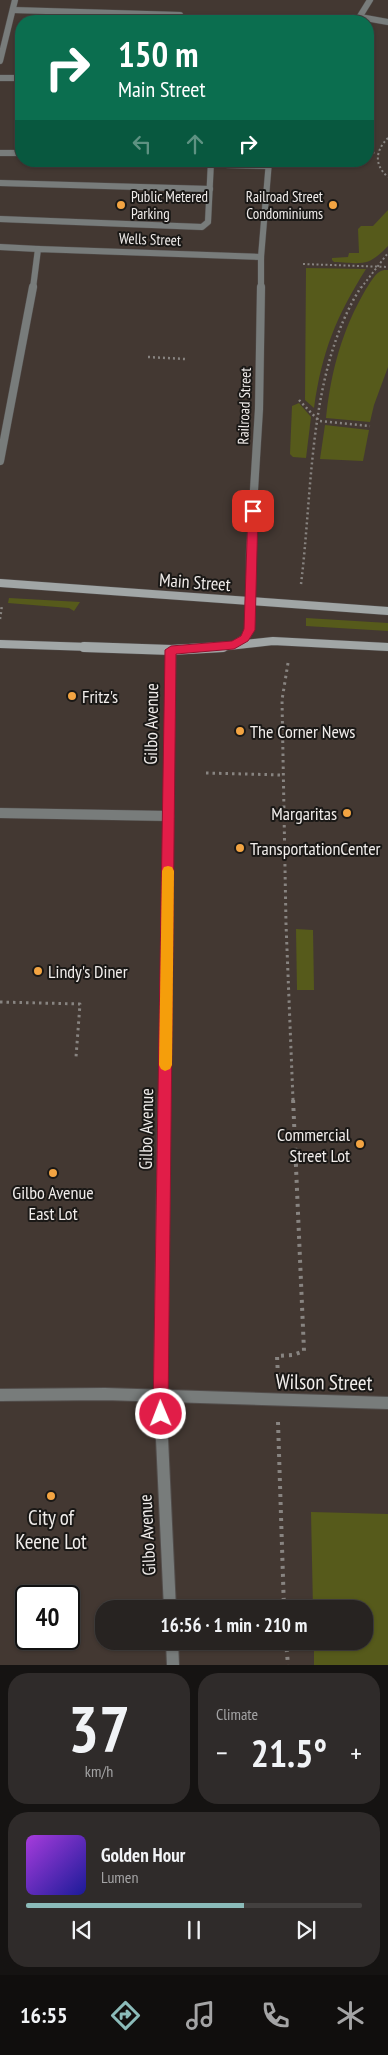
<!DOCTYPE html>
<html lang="en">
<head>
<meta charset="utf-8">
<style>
  body { margin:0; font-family:"PT Sans Narrow",sans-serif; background:#2f2b2a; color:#f1f3f6; height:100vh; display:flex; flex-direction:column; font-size:19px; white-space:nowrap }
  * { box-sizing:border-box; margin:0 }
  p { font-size:16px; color:#a4a4a5 }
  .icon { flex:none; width:28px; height:28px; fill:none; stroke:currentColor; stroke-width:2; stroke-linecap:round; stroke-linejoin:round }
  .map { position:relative; height:1665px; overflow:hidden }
  .side { display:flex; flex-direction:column; gap:8px; padding:8px; background:#151312; flex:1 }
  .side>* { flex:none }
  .hud { position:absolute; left:15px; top:15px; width:359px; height:152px; border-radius:20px; box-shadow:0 1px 4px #0004,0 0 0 1px #43403f; background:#0b6e4f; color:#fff; overflow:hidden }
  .speed { position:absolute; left:15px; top:1585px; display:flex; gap:10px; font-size:25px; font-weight:700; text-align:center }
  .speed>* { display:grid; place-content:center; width:65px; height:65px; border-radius:50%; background:#272321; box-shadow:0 1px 4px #0004,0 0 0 1px #43403f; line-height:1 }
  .speed .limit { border:2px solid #111; border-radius:8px; background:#fff; color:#111 }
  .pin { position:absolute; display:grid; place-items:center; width:42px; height:42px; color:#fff; margin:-21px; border-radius:10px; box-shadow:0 2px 8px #0006 }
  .me { position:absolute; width:55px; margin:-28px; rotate:359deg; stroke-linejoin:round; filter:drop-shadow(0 0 4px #0008) }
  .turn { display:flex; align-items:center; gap:18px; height:105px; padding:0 20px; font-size:22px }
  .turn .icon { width:65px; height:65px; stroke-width:2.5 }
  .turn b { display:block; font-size:35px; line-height:42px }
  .lanes { display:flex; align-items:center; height:48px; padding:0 20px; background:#0003; justify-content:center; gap:25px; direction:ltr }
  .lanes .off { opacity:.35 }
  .big { font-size:38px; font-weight:700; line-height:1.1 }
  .side .tile { flex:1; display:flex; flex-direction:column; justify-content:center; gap:8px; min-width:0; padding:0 18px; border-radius:20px; background:#2f2b2a }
  .side .dial { align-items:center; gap:0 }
  .dial b { font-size:65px; line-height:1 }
  .song { display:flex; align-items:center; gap:15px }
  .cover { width:60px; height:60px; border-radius:8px; background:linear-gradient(135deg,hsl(280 70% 55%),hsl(240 70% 35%)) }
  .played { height:5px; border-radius:2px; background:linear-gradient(90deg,#8bbbb9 65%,#43403f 65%) }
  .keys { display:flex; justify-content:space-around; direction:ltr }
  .heat { display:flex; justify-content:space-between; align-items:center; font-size:28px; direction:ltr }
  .side .tiles { flex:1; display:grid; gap:8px; grid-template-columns:1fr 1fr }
  .tile:last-child { grid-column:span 2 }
  .trip { position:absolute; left:95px; top:1600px; width:278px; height:50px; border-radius:20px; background:#272321; box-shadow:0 1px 4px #0004,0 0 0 1px #43403f; font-weight:700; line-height:50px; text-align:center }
  .tabs { display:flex; height:80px; justify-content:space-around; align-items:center; background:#100e0d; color:#a4a4a5 }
  .tabs .icon { width:35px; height:35px }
  .tabs .on { color:#8bbbb9 }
  .tabs b { font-size:22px; color:#f1f3f6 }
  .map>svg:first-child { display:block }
  .built { fill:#433832; fill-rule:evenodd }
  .green { fill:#565a1b }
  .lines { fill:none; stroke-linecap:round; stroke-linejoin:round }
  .minor-tunnel { stroke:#504c49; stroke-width:6; stroke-dasharray:6 3; stroke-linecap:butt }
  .service-far1-casing { stroke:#524d4b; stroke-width:7 }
  .service-casing { stroke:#524d4b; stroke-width:11 }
  .minor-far2-casing { stroke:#524d4b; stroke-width:7 }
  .minor-far1-casing { stroke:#524d4b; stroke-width:9 }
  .minor-casing { stroke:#524d4b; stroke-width:14 }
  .tertiary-far1-casing { stroke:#524d4b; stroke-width:11 }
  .tertiary-casing { stroke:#524d4b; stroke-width:14 }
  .secondary-far1-casing { stroke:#524d4b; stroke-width:9 }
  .secondary-casing { stroke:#524d4b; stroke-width:11 }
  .path-far3 { stroke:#888481; stroke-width:2; stroke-dasharray:2 2.5; stroke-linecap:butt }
  .path-far2 { stroke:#888481; stroke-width:2.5; stroke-dasharray:2 3; stroke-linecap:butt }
  .path-far1 { stroke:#888481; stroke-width:3; stroke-dasharray:2.5 4; stroke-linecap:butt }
  .path { stroke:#888481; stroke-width:4; stroke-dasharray:3 5; stroke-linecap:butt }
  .service-far1 { stroke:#787c7b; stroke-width:6 }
  .service { stroke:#787c7b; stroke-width:10 }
  .minor-far2 { stroke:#787c7b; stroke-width:6 }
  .minor-far1 { stroke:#787c7b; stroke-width:8 }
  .minor { stroke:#787c7b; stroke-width:12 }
  .tertiary-far1 { stroke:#787c7b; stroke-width:10 }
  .tertiary { stroke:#787c7b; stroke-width:12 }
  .secondary-far1 { stroke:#a1a6a6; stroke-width:8 }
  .secondary { stroke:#a1a6a6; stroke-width:10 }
  .route { fill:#e11d48; stroke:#92132f }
  .slow { fill:#f59e0b }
  .poi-dot { fill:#f3a442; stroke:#1a1816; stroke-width:2 }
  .labels { text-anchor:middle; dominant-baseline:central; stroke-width:4; stroke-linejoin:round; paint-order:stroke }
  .far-poi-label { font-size:15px; fill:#f1edeb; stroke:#1a1816; text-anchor:start }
  .far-street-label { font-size:15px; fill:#f1edeb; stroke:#1a1816 }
  .street-label { font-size:18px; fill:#f1edeb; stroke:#1a1816 }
  .poi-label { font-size:18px; fill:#f1edeb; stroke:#1a1816; text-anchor:start }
  .near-street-label { font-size:21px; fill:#f1edeb; stroke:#1a1816 }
  .near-poi-label { font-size:21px; fill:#f1edeb; stroke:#1a1816 }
</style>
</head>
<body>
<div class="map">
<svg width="388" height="1665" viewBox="0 0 388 1665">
  <rect width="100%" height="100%" fill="#342f2c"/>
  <path class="built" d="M0,0H388V1665H0ZM21,21H368V161H21ZM26,1596H69V1639H26ZM104,1609H364V1641H104Z"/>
  <g class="green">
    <path d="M388,210V246C367,268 362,263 334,262L332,260V258L348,257L349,253H359L358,229L361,226H373Z"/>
    <path d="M306,268L366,269C336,317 322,351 314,408L305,400Z"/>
    <path d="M384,270H388V367L374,405L370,422L326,418C331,371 342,330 366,289C371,282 375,272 384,270Z"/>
    <path d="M299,403L311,417L306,458L293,457L290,454L292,406Z"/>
    <path d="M325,425L369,430L363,461L320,459Z"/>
    <path d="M9,598L80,602L74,611L69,608L8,603Z"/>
    <path d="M306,618L388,623V631L306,626Z"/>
    <path d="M296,929L313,930L314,990H297Z"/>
    <path d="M311,1512L388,1514V1665H314V1641H364V1609H313Z"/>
  </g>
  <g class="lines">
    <path class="minor-tunnel" d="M195,164L228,165"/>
    <g class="service-far1-casing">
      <g id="service-far1">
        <path d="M13,10L180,15"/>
        <path d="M0,61L15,0"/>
        <path d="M0,78H21"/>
        <path d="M138,161L195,164"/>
        <path d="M0,183L210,189"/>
        <path d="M0,219L202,227L208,222L211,161"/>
        <path d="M0,247L38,249"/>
      </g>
    </g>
    <g class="service-casing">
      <path id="service" d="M0,813L169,816"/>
    </g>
    <g class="minor-far2-casing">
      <g id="minor-far2">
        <path d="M360,17L388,22"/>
        <path d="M357,21L370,0"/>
        <path d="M0,153H21"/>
        <path d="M228,165L267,166"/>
        <path d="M33,288L38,249L261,257"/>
        <path d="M261,288V257L269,161"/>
      </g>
    </g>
    <g class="minor-far1-casing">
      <g id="minor-far1">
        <path d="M0,461L33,287"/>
        <path d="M234,645L245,638L250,630L251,618L250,555L259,409L261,287"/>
      </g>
    </g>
    <g class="minor-casing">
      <path id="minor" d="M0,1395L105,1394L388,1403"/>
    </g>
    <g class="tertiary-far1-casing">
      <path id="tertiary-far1" d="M164,1100L171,650"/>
    </g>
    <g class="tertiary-casing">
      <g id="tertiary">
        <path d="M164,1098L160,1396L170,1609"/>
        <path d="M172,1641L173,1665"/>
      </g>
    </g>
    <g class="secondary-far1-casing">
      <g id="secondary-far1">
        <path d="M0,583L388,611"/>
        <path d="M0,644L120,648"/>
        <path d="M210,648L273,641L388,647"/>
      </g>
    </g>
    <g class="secondary-casing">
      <path id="secondary" d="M84,647L171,650L223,647"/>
    </g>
    <g class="path-far3">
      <path d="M388,138C375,151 374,165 388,177"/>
      <path d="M368,152L376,153"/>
      <path d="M303,264L388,267"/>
      <path d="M361,288L388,253"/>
    </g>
    <g class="path-far2">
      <path d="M148,357L185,359"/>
      <path d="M299,400L319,421L370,426"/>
      <path d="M301,584C313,488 308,371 361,287"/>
      <path d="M0,619L2,605"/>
    </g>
    <g class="path-far1">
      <path d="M288,663L282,700L286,924L293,1100"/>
      <path d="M206,773L282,775"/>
      <path d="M0,1002L80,1004L76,1057"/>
    </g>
    <g class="path">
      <path d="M278,1376L277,1356L293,1355L304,1351L293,1098"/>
      <path d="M278,1422L284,1609"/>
      <path d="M286,1641L288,1665"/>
    </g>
    <use href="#service-far1" class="service-far1"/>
    <use href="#service" class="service"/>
    <use href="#minor-far2" class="minor-far2"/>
    <use href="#minor-far1" class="minor-far1"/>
    <use href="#minor" class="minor"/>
    <use href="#tertiary-far1" class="tertiary-far1"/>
    <use href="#tertiary" class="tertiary"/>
    <use href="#secondary-far1" class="secondary-far1"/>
    <use href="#secondary" class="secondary"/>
  </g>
  <path class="route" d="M253,508L258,511L255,630L248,641L234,649L176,654L168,1414L166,1419L161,1421L156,1419L153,1414L165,650L171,646L232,641L241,636L244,629L248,511Z"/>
  <path class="slow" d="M168,866L172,867L174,871L172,1065L170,1069L165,1071L161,1069L159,1065L162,871L164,867Z"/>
  <g class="poi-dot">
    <circle cx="121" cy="205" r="5"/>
    <circle cx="333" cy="205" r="5"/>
    <circle cx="72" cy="696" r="5"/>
    <circle cx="240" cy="731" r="5"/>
    <circle cx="347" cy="813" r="5"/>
    <circle cx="240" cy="848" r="5"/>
    <circle cx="38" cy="971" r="5"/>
    <circle cx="360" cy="1144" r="5"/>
    <circle cx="53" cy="1173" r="5"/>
    <circle cx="51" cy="1496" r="5"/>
  </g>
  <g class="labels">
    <g class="far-poi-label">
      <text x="131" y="196">Public Metered<tspan x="131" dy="17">Parking</tspan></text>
      <text x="323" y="196" text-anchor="end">Railroad Street<tspan x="323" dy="17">Condominiums</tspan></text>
    </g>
    <g class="far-street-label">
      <text transform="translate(150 239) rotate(2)">Wells Street</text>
      <text transform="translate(244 406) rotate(-88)">Railroad Street</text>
    </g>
    <g class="street-label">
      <text transform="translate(195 582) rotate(4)">Main Street</text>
      <text transform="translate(151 724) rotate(-89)">Gilbo Avenue</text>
      <text transform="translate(146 1129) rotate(-89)">Gilbo Avenue</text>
      <text transform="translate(147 1535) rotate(-93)">Gilbo Avenue</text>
    </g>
    <g class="poi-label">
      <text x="82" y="696">Fritz's</text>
      <text x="250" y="731">The Corner News</text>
      <text x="337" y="813" text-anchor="end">Margaritas</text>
      <text x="250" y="848">TransportationCenter</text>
      <text x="48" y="971">Lindy's Diner</text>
      <text x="350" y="1134" text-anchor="end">Commercial<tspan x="350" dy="21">Street Lot</tspan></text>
      <text x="53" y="1192" text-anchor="middle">Gilbo Avenue<tspan x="53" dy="21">East Lot</tspan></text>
    </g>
    <g class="near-street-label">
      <text transform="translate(324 1382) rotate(1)">Wilson Street</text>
    </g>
    <g class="near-poi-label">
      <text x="51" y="1517">City of<tspan x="51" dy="24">Keene Lot</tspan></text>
    </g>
  </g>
</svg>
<div class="speed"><div class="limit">40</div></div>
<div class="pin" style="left:253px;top:511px;background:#d93025"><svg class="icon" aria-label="arrive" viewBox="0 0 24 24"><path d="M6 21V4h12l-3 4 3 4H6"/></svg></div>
<svg class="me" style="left:161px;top:1414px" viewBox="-20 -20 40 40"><circle r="17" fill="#e11d48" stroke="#fff" stroke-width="3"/><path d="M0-11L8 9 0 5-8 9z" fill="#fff"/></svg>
<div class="trip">16:56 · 1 min · 210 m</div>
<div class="hud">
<div class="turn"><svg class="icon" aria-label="right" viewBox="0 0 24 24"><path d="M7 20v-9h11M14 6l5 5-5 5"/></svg><div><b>150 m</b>Main Street</div></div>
<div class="lanes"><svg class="icon off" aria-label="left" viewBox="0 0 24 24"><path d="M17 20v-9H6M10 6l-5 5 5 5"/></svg><svg class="icon off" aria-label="ahead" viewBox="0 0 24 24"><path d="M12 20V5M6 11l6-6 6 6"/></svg><svg class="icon" aria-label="right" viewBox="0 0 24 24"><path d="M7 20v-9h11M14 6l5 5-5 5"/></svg></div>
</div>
</div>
<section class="side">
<div class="tiles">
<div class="tile dial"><b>37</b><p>km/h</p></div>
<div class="tile"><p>Climate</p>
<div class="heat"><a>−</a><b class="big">21.5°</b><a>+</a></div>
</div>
<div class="tile">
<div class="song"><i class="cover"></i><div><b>Golden Hour</b><p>Lumen</p></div></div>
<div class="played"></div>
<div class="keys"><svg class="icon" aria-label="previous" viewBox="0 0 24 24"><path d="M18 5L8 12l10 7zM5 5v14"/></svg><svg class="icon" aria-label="pause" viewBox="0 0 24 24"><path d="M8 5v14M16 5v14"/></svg><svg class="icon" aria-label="next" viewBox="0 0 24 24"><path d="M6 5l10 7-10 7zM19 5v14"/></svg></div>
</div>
</div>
</section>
<nav class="tabs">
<b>16:55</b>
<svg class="icon on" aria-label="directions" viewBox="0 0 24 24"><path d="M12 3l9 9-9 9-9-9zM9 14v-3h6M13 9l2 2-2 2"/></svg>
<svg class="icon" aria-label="music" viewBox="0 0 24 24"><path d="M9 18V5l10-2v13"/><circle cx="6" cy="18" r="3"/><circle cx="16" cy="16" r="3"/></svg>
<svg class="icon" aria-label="phone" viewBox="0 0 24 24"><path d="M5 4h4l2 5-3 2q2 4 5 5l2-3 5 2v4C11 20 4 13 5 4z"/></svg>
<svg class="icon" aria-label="climate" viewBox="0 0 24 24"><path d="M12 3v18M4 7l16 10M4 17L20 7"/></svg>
</nav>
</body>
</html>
